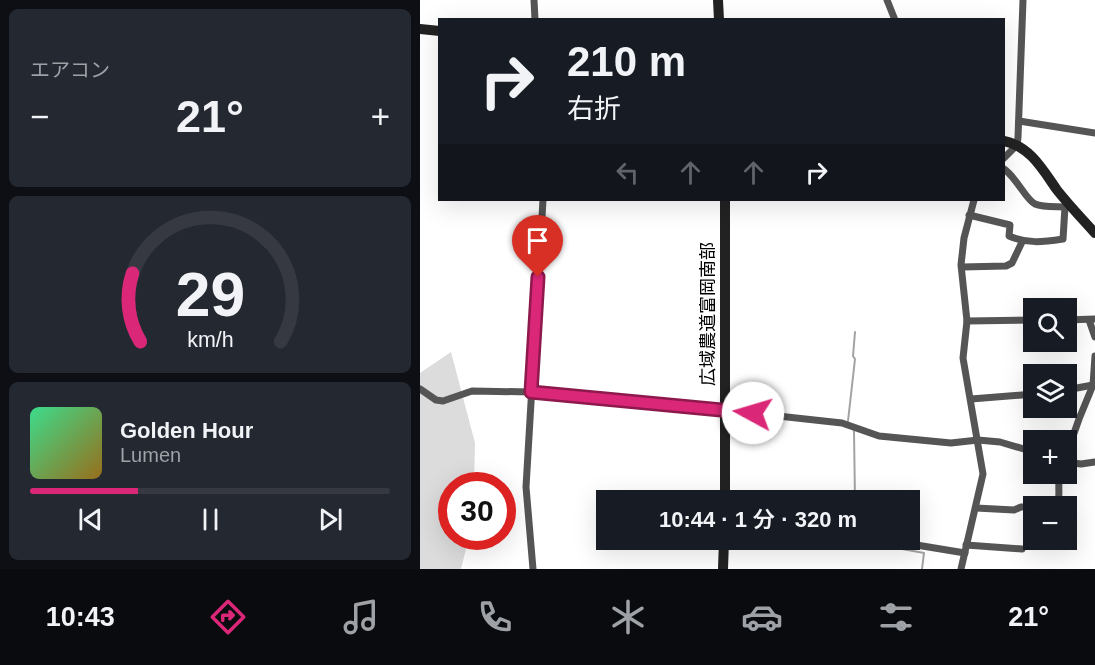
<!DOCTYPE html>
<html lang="ja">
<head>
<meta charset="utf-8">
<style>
  body { margin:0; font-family:Helvetica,"Noto Sans JP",sans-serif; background:#242831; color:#f1f3f6; height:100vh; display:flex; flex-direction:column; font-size:22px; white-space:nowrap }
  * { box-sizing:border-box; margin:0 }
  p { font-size:20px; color:#9ea1a6 }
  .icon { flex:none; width:33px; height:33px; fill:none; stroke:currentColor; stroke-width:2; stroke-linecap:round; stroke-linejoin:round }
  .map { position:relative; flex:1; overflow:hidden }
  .drawer { display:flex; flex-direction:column; gap:9px; padding:9px; background:#0d0f14; width:420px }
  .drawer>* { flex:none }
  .guide { position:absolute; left:18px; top:18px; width:567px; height:183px; border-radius:0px; box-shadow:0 6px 24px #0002; background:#171b24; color:#f1f3f6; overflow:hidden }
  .tools { position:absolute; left:603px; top:298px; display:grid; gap:12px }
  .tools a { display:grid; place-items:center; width:54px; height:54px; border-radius:0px; background:#171b24; box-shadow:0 6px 24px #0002; font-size:30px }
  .speed { position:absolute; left:18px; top:472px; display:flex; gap:12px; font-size:30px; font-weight:700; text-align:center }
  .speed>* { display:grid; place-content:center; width:78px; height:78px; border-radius:50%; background:#171b24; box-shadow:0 6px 24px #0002; line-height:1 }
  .speed .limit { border:9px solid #d22; background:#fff; color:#111 }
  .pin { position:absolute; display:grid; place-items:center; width:51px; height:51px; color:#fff; margin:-62px -26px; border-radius:50% 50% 50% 0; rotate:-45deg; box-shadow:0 0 6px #0007 }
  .pin .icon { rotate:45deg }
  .me { position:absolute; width:66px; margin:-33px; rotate:276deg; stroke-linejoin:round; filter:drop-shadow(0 0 4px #0008) }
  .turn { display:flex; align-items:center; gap:21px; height:126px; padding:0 30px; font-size:27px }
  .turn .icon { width:78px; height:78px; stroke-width:2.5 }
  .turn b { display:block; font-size:42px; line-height:51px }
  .lanes { display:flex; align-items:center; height:57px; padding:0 30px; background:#0003; justify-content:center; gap:30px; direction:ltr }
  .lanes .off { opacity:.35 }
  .big { font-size:45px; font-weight:600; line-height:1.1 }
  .drawer .tile { flex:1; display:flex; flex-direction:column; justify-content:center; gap:9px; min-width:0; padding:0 21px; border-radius:9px; background:#242831 }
  .drawer .dial { align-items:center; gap:0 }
  .dial svg { height:156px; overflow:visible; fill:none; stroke:#363941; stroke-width:7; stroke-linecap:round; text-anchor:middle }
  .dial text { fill:#f1f3f6; stroke:none }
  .song { display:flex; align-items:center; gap:18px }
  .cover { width:72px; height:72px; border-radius:9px; background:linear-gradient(135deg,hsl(150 70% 55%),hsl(40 70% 35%)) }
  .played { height:6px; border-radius:3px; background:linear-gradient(90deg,#db2777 30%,#363941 30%) }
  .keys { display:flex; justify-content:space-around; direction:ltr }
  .heat { display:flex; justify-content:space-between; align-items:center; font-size:33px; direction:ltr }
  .trip { position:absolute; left:176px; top:490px; width:324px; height:60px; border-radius:0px; background:#171b24; box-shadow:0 6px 24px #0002; font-weight:600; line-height:60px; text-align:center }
  .tab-bar { display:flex; height:96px; justify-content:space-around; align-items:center; background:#090b0e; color:#9ea1a6 }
  .tab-bar .icon { width:42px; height:42px }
  .tab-bar .on { color:#db2777 }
  .tab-bar b { font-size:27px; color:#f1f3f6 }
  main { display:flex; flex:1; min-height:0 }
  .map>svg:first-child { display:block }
  .green { fill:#dcdcdc }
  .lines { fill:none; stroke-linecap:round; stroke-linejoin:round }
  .stream { stroke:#a3a3a3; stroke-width:2 }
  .street { stroke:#555; stroke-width:7 }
  .secondary { stroke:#222; stroke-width:10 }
  .route-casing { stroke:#8e194d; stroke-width:15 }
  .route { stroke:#db2777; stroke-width:10 }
  .labels { text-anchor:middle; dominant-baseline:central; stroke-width:4.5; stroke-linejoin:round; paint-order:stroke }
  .street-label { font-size:18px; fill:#000; stroke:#fff }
</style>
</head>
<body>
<main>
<section class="drawer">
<div class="tile"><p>エアコン</p>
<div class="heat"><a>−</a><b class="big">21°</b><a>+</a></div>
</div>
<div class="tile dial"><svg viewBox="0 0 100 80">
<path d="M14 69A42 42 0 1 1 86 69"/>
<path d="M14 69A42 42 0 0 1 10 34" stroke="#db2777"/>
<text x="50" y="56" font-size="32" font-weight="700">29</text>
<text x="50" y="72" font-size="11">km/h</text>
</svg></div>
<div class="tile">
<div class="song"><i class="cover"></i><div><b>Golden Hour</b><p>Lumen</p></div></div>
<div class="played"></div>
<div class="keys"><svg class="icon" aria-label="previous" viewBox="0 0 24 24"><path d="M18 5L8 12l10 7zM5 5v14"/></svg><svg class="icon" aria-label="pause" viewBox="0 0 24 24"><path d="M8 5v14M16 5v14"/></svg><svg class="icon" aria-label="next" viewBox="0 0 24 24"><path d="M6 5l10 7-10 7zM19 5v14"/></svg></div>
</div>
</section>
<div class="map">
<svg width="675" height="569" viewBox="0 0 675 569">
  <rect width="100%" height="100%" fill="#fff"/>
  <path class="green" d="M31,352L55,443L54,486H32V537H49L41,569H0V373Z"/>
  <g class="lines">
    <g class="stream">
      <path d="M428,421L435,359L433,356L435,332"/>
      <path d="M434,431L435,501"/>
      <path d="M433,540L504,553L502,569"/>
    </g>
    <g class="street">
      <path d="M114,0L115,20"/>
      <path d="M467,0L475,20"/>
      <path d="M599,121L675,133"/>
      <path d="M584,158L597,145L598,137L603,0"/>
      <path d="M584,169C597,178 606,200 615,204C624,208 638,206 648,207"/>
      <path d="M549,215L590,225L589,236C607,244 623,242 643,239L645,207"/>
      <path d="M542,267L586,266L592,263L602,242"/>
      <path d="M646,320L675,319"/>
      <path d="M669,320L675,337"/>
      <path d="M547,321L614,320"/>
      <path d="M0,389L16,400L23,401L52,391L111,392L304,410L422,423L459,436L531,443L558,440L580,442L614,452"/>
      <path d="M646,390L673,385"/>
      <path d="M551,399L614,394"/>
      <path d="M646,456L659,419L673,385L675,356"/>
      <path d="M646,462L661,464L675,462"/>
      <path d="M637,507C641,497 637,485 640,474"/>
      <path d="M556,508L594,510L601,507H614"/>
      <path d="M466,540L545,553"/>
      <path d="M546,545L602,549"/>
      <path d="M113,569L106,487L123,200"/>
      <path d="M541,569L563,474L543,358L547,321L541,265L544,238L554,200"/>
    </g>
    <g class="secondary">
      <path d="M298,0L299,20"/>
      <path d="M0,29L20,31"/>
      <path d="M584,141C610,146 623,170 637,190C649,205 662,219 675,233"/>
      <path d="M305,501V200"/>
      <path d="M303,569L304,540"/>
    </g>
  </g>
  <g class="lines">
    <g class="route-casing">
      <path id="route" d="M118,277L111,392L333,413"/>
    </g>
    <use href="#route" class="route"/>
  </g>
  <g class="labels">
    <g class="street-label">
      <text transform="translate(288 314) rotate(-90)">広域農道富岡南部</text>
    </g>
  </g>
</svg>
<div class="tools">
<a><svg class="icon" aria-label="search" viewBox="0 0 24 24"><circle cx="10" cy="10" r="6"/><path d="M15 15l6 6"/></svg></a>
<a><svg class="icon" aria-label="layers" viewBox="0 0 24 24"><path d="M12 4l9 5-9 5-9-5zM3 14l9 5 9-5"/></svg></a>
<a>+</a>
<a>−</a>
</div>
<div class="speed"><div class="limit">30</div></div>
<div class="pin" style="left:118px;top:277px;background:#d93025"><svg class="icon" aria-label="arrive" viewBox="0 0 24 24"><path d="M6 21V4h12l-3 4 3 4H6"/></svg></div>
<svg class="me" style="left:333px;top:413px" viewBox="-20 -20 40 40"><circle r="19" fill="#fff"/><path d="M0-13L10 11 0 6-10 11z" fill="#db2777"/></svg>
<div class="trip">10:44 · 1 分 · 320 m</div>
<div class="guide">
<div class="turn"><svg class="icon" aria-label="right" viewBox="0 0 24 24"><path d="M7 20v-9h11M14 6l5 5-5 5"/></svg><div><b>210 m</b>右折</div></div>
<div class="lanes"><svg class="icon off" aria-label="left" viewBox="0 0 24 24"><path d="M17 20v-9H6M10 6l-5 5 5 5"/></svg><svg class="icon off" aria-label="ahead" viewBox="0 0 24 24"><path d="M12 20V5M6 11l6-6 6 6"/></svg><svg class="icon off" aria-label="ahead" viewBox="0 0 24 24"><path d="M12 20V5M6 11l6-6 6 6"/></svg><svg class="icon" aria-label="right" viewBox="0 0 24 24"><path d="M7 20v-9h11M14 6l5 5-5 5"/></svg></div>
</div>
</div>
</main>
<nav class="tab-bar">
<b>10:43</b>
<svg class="icon on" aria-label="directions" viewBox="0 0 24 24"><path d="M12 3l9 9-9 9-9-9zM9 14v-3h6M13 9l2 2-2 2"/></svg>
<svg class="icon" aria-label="music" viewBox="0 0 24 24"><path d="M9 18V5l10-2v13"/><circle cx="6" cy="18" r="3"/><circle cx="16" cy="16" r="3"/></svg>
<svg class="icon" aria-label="phone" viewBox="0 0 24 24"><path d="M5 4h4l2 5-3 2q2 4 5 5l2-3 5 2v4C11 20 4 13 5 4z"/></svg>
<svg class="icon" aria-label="climate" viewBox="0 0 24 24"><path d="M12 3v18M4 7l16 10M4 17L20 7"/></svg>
<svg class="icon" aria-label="car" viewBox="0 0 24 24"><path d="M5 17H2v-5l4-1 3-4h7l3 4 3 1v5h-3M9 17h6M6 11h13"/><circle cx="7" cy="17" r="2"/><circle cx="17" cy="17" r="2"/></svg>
<svg class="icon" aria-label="filters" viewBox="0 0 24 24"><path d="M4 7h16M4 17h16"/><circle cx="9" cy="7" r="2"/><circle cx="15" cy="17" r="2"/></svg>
<b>21°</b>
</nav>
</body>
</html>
